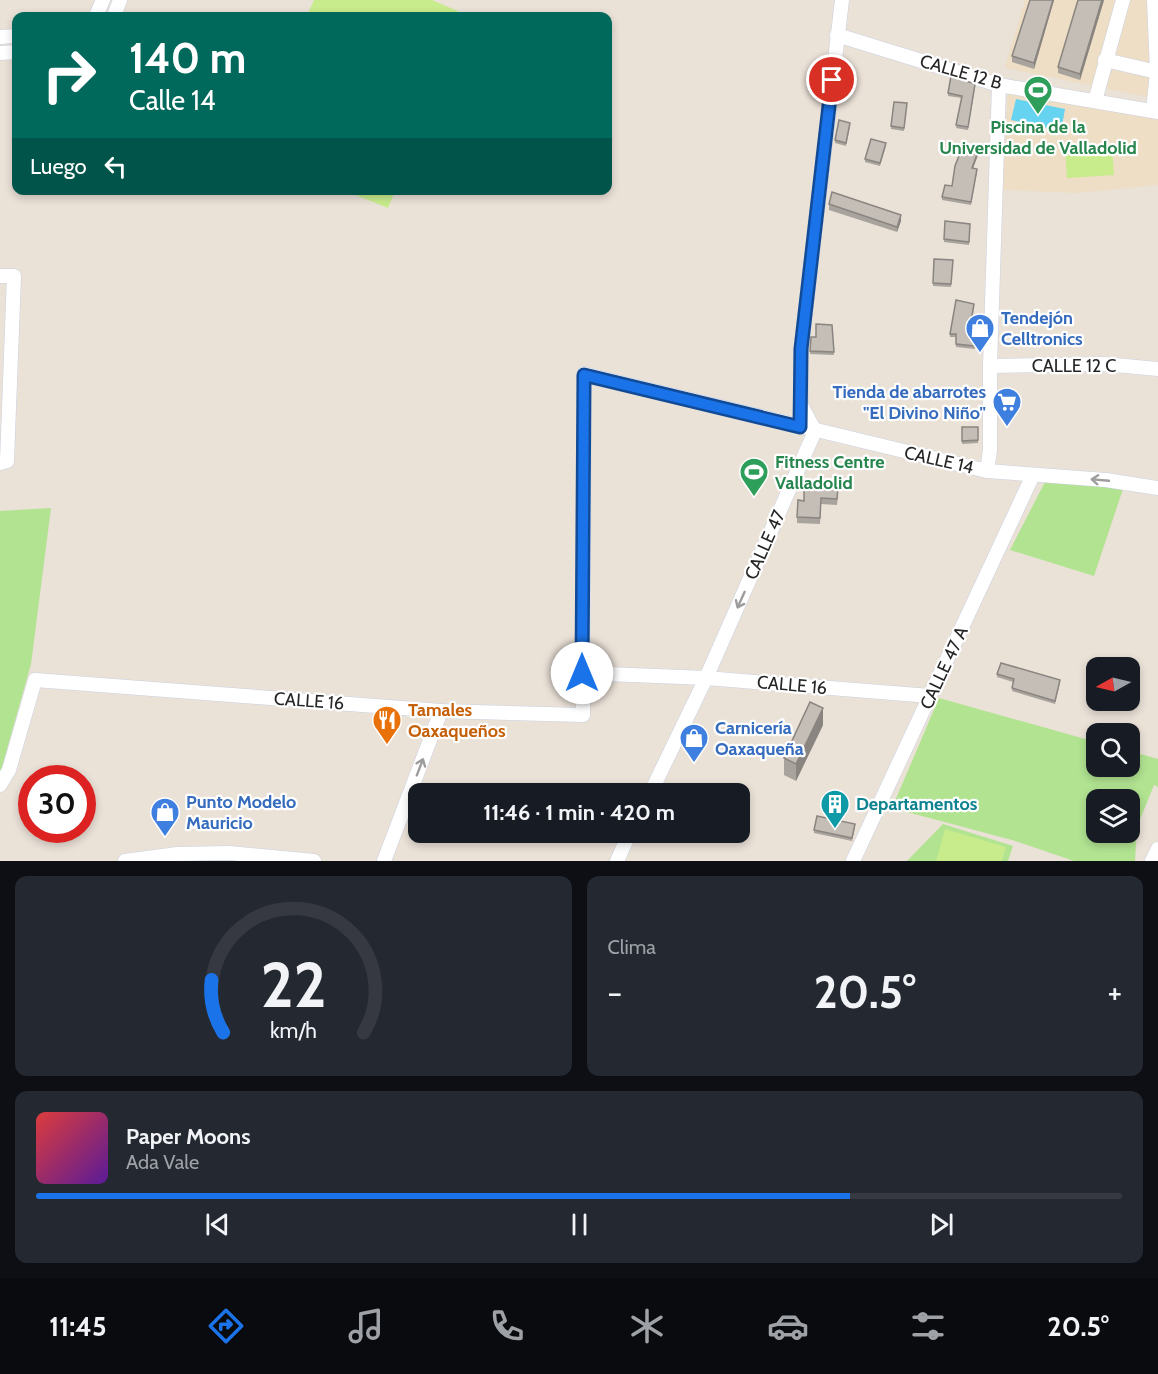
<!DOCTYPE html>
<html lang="es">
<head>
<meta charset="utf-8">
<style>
  body { margin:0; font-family:Cabin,sans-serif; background:#242831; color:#f1f3f6; height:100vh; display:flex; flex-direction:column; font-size:22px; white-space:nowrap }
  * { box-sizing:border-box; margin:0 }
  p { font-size:20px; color:#9ea1a6 }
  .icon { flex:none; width:33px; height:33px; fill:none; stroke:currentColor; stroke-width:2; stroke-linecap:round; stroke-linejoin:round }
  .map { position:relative; height:861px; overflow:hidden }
  .sheet { display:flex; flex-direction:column; gap:15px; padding:15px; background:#0d0f14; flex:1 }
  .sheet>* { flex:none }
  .hud { position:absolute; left:12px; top:12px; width:600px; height:183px; border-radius:12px; box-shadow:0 3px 9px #0003; background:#00695c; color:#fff; overflow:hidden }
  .needle { width:39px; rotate:262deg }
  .fabs { position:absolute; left:1086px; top:657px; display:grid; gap:12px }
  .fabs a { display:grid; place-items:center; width:54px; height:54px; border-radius:12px; background:#171b24; box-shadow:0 3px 9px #0003; font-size:30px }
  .speed { position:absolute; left:18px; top:765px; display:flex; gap:12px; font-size:30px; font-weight:700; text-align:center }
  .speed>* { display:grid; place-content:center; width:78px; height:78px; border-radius:50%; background:#171b24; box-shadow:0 3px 9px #0003; line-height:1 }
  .speed .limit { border:9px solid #d22; background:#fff; color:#111 }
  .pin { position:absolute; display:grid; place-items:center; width:51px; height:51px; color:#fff; margin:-26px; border:3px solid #fff; border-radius:50%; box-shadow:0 2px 6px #0007 }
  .me { position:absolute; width:66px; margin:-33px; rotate:0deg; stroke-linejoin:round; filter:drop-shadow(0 0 4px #0008) }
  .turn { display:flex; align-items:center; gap:21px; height:126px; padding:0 18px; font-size:27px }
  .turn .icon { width:78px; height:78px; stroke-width:2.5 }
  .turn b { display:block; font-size:42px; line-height:51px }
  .then { display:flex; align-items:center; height:57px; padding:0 18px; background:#0003; gap:12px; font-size:22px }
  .big { font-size:45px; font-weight:700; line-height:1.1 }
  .sheet .card { flex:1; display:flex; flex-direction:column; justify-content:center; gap:9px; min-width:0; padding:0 21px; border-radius:12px; background:#242831 }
  .sheet .dial { align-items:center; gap:0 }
  .dial svg { height:156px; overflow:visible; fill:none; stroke:#363941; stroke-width:7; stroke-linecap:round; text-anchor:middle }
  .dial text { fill:#f1f3f6; stroke:none }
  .song { display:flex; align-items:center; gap:18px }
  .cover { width:72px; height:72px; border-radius:9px; background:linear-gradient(135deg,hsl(0 70% 55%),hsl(270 70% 35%)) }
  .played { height:6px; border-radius:3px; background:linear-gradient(90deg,#1a73e8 75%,#363941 75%) }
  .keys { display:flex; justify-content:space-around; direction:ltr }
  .heat { display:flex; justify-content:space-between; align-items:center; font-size:33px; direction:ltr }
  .sheet .tiles { flex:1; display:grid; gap:15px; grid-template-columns:1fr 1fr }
  .card:last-child { grid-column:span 2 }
  .trip { position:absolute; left:408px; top:783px; width:342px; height:60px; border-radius:12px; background:#171b24; box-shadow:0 3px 9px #0003; font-weight:700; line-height:60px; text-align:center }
  .menu { display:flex; height:96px; justify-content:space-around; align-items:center; background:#090b0e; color:#9ea1a6 }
  .menu .icon { width:42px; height:42px }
  .menu .on { color:#1a73e8 }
  .menu b { font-size:27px; color:#f1f3f6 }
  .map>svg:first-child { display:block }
  .education { fill:#eddec5 }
  .green { fill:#b1e391; fill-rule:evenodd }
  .pitch { fill:#c8eb8c }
  .water { fill:#66d3f0 }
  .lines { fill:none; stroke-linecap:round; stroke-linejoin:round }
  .minor-casing { stroke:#ccd1e1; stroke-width:15 }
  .minor { stroke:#fff; stroke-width:14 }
  .wall { fill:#a9a39d }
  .shaded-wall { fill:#8a8580 }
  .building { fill:#c5beb7; stroke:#8a8580; stroke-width:1.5 }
  .oneway { stroke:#9d9d9d }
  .route-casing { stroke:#114b97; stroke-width:15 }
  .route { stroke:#1a73e8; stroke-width:10 }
  .labels { text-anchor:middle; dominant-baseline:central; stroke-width:4.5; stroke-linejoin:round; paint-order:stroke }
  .street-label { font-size:18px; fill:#262626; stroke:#fff }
  .leisure-label { font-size:18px; font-weight:bold; fill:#27864d; stroke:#fff }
  .shop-label { font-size:18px; font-weight:bold; fill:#366cbe; stroke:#fff; text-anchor:start }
  .food-label { font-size:18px; font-weight:bold; fill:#c56008; stroke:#fff; text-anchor:start }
  .culture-label { font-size:18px; font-weight:bold; fill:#0d838f; stroke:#fff; text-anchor:start }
</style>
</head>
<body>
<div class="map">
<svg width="1158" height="861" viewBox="0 0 1158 861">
  <rect width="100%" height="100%" fill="#eae1d7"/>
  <g class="education">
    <path d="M1025,0H1158V99L1005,68Z"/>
    <path d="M1008,90L1158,119V185L1077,193L1003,190Z"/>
  </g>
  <g class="green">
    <path d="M1047,478L1123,489L1094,576L1010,550Z"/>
    <path d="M51,508L31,664L0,774V511Z"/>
    <path d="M939,698L1096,742V766H1130V751L1158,759V787L1154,785L1137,827L1135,861H1074L1012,840L892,808ZM1096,800H1130V832H1096Z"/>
    <path d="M943,824L1013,846L1008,861H907Z"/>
  </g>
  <g class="pitch">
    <path d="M314,0H432L469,16H307Z"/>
    <path d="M1112,147L1114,175L1067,178L1065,150Z"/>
    <path d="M346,191H395L388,208Z"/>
    <path d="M945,829L1006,847L1002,861H936Z"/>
  </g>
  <path class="water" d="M1016,99L1065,109L1061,131L1011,120Z"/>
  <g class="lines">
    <g class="minor-casing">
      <g id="minor">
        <path d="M96,16L103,0"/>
        <path d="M114,16L120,0"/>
        <path d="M837,35L999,85L1158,112"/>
        <path d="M0,37L16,36"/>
        <path d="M0,53L16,52"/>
        <path d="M1105,60L1157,72"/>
        <path d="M1095,101L1123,0"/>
        <path d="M1153,111L1157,72L1154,0"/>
        <path d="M0,276H14L7,461L0,463"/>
        <path d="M990,366L1104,364L1158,369"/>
        <path d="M987,471L990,450V366L999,85"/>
        <path d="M582,673L706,678L930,696"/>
        <path d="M0,785L9,770L35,680L441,711L583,715L584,374L987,471L1106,480L1158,488"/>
        <path d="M650,794L706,678L815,431L801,405V349L842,0"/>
        <path d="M125,861L177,854L229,853L314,861"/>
        <path d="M384,861L441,711"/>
        <path d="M617,861L630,832"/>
        <path d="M853,861L1033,475"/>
        <path d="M1152,861L1158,849"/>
      </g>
    </g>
    <use href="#minor" class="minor"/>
  </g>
  <g class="wall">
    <path d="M1030,0H1054L1034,69L1012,62V56Z"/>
    <path d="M1104,0L1080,80L1058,73V67Z"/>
    <path d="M975,87L968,130L956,128L962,98L948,96V93Z"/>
    <path d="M907,103L904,131L891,129V126Z"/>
    <path d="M850,126L846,146L835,143V140Z"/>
    <path d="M886,146L880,166L865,162V159Z"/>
    <path d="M979,152L973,168L977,172L971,205L942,200V197Z"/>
    <path d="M829,204L901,221L897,232L829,210Z"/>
    <path d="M945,221L970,224L969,245L944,242Z"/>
    <path d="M953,260L951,287L933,286V283Z"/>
    <path d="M974,307L971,327L977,328L975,349L956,347V337H950V334Z"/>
    <path d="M832,325L834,355L810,354L811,337H816Z"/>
    <path d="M962,427H978V443L962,444Z"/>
    <path d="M838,493L837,505L821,504L820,524L797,523V517L804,501Z"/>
    <path d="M997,674L1060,683L1055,704L1012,691L1013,682L997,677Z"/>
    <path d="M823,725L796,781L784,775V758Z"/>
    <path d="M855,827L852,841L814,833V830Z"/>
  </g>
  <g class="shaded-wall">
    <path d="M1053,0H1054L1034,69V63Z"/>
    <path d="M1102,0H1104L1080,80V74Z"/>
    <path d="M979,149V152L972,171V168Z"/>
    <path d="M901,215V221L897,232V227Z"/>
    <path d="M823,708V725L796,781V764Z"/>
  </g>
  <g class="building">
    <path d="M1030,0H1053L1034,63L1012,56Z"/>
    <path d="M1078,0H1102L1080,74L1058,67Z"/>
    <path d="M951,76L975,84L968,127L956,125L962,96L948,93Z"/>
    <path d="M894,102L907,103L904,128L891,126Z"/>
    <path d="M839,120L850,123L846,143L835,140Z"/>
    <path d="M871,139L886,143L880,163L865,159Z"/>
    <path d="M964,143L979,149L972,168L977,169L971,202L942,197L945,185L952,186L955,166Z"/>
    <path d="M832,192L901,215L897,227L829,204Z"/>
    <path d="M945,221L970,224L969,242L944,239Z"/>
    <path d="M934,259L953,260L951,284L933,283Z"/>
    <path d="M956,300L974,304L970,327L977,328L975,346L956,344V334H950Z"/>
    <path d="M816,324L832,325L834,352L810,351L811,337H816Z"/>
    <path d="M962,427H978V440L962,441Z"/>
    <path d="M804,485L838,487L837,499L821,498L820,518L797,517L798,500L804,501Z"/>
    <path d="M1001,663L1060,680L1055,701L1012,688L1014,679L997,674Z"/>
    <path d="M810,702L823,708L796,764L784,758Z"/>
    <path d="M817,816L855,824L852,838L814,830Z"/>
  </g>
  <defs><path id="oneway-shaft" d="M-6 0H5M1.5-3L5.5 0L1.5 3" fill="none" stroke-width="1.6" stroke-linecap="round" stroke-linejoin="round" transform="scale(1.5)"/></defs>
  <g class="oneway">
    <use href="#oneway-shaft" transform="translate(1100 480) rotate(-175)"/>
    <use href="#oneway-shaft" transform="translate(741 600) rotate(114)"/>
    <use href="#oneway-shaft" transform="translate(420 767) rotate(-69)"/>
  </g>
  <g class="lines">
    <g class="route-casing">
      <path id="route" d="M582,673L584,375L800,427L801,349L832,80"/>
    </g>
    <use href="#route" class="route"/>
  </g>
  <defs>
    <g id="stadium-pin" transform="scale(1.5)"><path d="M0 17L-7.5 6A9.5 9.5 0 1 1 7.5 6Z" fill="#2e9e5b" stroke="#fff"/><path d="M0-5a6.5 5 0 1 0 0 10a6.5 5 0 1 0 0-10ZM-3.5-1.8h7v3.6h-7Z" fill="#fff"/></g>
    <g id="shop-pin" transform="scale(1.5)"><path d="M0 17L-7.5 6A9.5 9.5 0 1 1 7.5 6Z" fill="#3f7fe0" stroke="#fff"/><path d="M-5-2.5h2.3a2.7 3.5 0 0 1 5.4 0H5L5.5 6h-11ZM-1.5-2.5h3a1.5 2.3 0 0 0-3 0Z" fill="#fff"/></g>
    <g id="supermarket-pin" transform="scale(1.5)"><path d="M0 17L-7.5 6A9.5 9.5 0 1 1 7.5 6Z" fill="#3f7fe0" stroke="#fff"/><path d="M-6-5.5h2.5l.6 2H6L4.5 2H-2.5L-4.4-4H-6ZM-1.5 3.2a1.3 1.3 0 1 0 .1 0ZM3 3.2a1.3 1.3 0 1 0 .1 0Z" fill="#fff"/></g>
    <g id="restaurant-pin" transform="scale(1.5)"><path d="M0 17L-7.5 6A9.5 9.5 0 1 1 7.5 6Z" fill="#e8710a" stroke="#fff"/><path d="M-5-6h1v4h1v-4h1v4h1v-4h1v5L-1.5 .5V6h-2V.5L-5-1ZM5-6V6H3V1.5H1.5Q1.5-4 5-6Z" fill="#fff"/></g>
    <g id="building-pin" transform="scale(1.5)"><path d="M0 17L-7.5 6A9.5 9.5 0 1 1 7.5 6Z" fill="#0f9aa8" stroke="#fff"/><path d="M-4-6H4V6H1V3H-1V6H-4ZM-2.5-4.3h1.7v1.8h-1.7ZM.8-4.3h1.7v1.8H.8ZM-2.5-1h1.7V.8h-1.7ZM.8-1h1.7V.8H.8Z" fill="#fff"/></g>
  </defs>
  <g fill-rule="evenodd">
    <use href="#stadium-pin" x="1038" y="90"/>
    <use href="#shop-pin" x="980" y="328"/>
    <use href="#supermarket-pin" x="1007" y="402"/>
    <use href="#stadium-pin" x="754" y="472"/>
    <use href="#restaurant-pin" x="387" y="720"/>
    <use href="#shop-pin" x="694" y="738"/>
    <use href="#building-pin" x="835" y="804"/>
    <use href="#shop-pin" x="165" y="812"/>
  </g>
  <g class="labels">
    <g class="street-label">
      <text transform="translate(961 72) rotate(16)">CALLE 12 B</text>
      <text x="1074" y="366">CALLE 12 C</text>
      <text transform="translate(939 460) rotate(13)">CALLE 14</text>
      <text transform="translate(765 545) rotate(-66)">CALLE 47</text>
      <text transform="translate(944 668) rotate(-65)">CALLE 47 A</text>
      <text transform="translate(792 685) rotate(5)">CALLE 16</text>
      <text transform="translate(309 701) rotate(4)">CALLE 16</text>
    </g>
    <g class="leisure-label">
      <text x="1038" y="127">Piscina de la<tspan x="1038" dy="21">Universidad de Valladolid</tspan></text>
      <text x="775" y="462" text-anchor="start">Fitness Centre<tspan x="775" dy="21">Valladolid</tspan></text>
    </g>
    <g class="shop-label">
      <text x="1001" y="318">Tendejón<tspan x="1001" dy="21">Celltronics</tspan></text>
      <text x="986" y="392" text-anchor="end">Tienda de abarrotes<tspan x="986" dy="21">"El Divino Niño"</tspan></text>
      <text x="715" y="728">Carnicería<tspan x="715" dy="21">Oaxaqueña</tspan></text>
      <text x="186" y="802">Punto Modelo<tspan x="186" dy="21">Mauricio</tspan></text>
    </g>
    <g class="food-label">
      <text x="408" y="710">Tamales<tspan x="408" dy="21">Oaxaqueños</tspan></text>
    </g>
    <g class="culture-label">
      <text x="856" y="804">Departamentos</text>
    </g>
  </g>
</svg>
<div class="fabs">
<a><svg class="needle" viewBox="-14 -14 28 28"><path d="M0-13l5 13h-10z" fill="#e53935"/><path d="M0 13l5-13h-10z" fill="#9ea1a6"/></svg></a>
<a><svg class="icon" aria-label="search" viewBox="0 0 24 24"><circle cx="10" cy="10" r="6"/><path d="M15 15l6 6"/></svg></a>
<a><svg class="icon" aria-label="layers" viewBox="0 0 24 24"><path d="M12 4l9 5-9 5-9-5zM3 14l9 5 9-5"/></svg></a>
</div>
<div class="speed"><div class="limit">30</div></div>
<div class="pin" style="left:832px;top:80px;background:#d93025"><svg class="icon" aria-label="arrive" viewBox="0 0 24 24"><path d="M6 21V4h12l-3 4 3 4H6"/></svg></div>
<svg class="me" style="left:582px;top:673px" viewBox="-20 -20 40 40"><circle r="19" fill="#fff"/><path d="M0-13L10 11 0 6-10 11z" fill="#1a73e8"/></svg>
<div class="trip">11:46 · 1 min · 420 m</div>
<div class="hud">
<div class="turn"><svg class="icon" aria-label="right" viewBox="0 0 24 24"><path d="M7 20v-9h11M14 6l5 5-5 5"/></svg><div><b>140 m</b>Calle 14</div></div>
<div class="then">Luego<svg class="icon" aria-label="left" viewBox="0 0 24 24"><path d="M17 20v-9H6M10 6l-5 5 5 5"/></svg></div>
</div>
</div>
<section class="sheet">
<div class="tiles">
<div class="card dial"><svg viewBox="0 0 100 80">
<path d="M14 69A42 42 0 1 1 86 69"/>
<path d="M14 69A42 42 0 0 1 8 42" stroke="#1a73e8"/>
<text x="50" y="56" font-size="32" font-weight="700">22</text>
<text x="50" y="72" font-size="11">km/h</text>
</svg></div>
<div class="card"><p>Clima</p>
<div class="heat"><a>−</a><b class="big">20.5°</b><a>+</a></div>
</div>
<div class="card">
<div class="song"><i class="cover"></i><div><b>Paper Moons</b><p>Ada Vale</p></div></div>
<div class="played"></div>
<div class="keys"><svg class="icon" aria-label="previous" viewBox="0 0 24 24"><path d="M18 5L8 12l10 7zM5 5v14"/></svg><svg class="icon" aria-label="pause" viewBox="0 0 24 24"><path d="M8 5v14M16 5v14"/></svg><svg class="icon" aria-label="next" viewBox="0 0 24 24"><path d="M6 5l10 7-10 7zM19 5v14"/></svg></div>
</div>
</div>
</section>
<nav class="menu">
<b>11:45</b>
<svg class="icon on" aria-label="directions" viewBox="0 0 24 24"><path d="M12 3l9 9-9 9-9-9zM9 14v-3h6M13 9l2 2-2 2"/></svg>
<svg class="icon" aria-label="music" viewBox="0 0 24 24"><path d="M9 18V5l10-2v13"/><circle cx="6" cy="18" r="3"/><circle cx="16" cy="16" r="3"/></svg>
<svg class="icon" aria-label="phone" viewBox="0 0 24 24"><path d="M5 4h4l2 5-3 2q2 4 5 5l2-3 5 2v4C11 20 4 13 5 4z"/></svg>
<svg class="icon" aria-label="climate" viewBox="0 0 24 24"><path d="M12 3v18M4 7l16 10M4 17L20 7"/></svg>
<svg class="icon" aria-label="car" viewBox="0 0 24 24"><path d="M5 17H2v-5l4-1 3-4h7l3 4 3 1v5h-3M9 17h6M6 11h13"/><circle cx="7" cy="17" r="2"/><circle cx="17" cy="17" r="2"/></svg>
<svg class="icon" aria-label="filters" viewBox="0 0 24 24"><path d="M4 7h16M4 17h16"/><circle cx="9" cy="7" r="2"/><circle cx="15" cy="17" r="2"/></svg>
<b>20.5°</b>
</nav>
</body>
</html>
